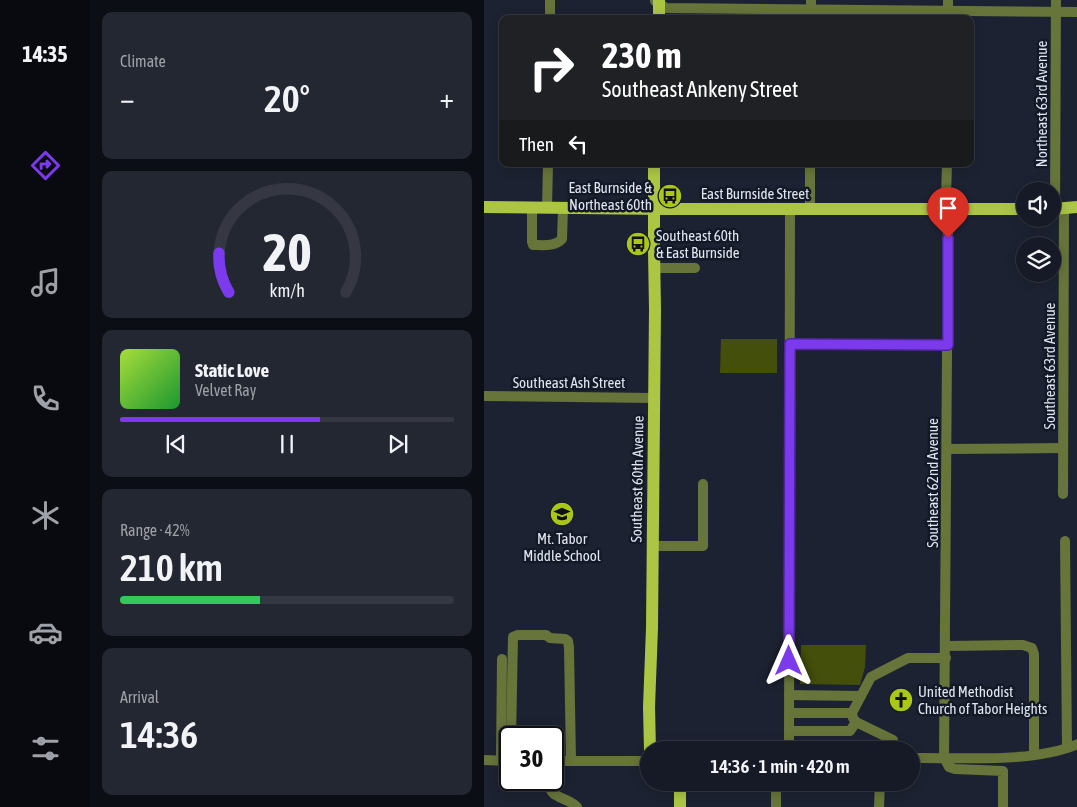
<!DOCTYPE html>
<html lang="en">
<head>
<meta charset="utf-8">
<style>
  body { margin:0; font-family:"Asap Condensed",sans-serif; background:#232732; color:#f1f3f6; height:100vh; display:flex; flex-direction:column; font-size:19px; white-space:nowrap }
  * { box-sizing:border-box; margin:0 }
  p { font-size:16px; color:#9ea1a7 }
  .icon { flex:none; width:28px; height:28px; fill:none; stroke:currentColor; stroke-width:2; stroke-linecap:round; stroke-linejoin:round }
  .map { position:relative; flex:1; overflow:hidden }
  .drawer { display:flex; flex-direction:column; gap:12px; padding:12px; background:#0c0e15; width:394px }
  .drawer>* { flex:none }
  .guide { position:absolute; left:15px; top:15px; width:475px; height:152px; border-radius:10px; box-shadow:0 2px 12px #0003,0 0 0 1px #353843; background:#202124; color:#fff; overflow:hidden }
  .buttons { position:absolute; left:532px; top:182px; display:grid; gap:10px }
  .buttons a { display:grid; place-items:center; width:45px; height:45px; border-radius:50%; background:#161a26; box-shadow:0 2px 12px #0003,0 0 0 1px #353843; font-size:25px }
  .speed { position:absolute; left:15px; top:726px; display:flex; gap:10px; font-size:25px; font-weight:700; text-align:center }
  .speed>* { display:grid; place-content:center; width:65px; height:65px; border-radius:50%; background:#161a26; box-shadow:0 2px 12px #0003,0 0 0 1px #353843; line-height:1 }
  .speed .limit { border:2px solid #111; border-radius:8px; background:#fff; color:#111 }
  .pin { position:absolute; display:grid; place-items:center; width:42px; height:42px; color:#fff; margin:-51px -21px; border-radius:50% 50% 50% 0; rotate:-45deg; box-shadow:0 0 5px #0007 }
  .pin .icon { rotate:45deg }
  .me { position:absolute; width:55px; margin:-28px; rotate:0deg; stroke-linejoin:round; filter:drop-shadow(0 0 4px #0008) }
  .turn { display:flex; align-items:center; gap:18px; height:105px; padding:0 20px; font-size:22px }
  .turn .icon { width:65px; height:65px; stroke-width:2.5 }
  .turn b { display:block; font-size:35px; line-height:42px }
  .then { display:flex; align-items:center; height:48px; padding:0 20px; background:#0003; gap:10px; font-size:19px }
  .big { font-size:38px; font-weight:600; line-height:1.1 }
  .drawer .tile { flex:1; display:flex; flex-direction:column; justify-content:center; gap:8px; min-width:0; padding:0 18px; border-radius:10px; background:#232732 }
  .drawer .dial { align-items:center; gap:0 }
  .dial svg { height:130px; overflow:visible; fill:none; stroke:#353843; stroke-width:7; stroke-linecap:round; text-anchor:middle }
  .dial text { fill:#f1f3f6; stroke:none }
  .song { display:flex; align-items:center; gap:15px }
  .cover { width:60px; height:60px; border-radius:8px; background:linear-gradient(135deg,hsl(80 70% 55%),hsl(130 70% 35%)) }
  .played { height:5px; border-radius:2px; background:linear-gradient(90deg,#7c3aed 60%,#353843 60%) }
  .keys { display:flex; justify-content:space-around; direction:ltr }
  .heat { display:flex; justify-content:space-between; align-items:center; font-size:28px; direction:ltr }
  .charge { height:8px; border-radius:4px; background:linear-gradient(90deg,#34c759 42%,#353843 0) }
  .trip { position:absolute; left:156px; top:741px; width:280px; height:50px; border-radius:25px; background:#161a26; box-shadow:0 2px 12px #0003,0 0 0 1px #353843; font-weight:600; line-height:50px; text-align:center }
  main { display:flex; flex:1; min-height:0 }
  .dock { display:flex; flex-direction:column; width:90px; justify-content:space-around; align-items:center; background:#090a0f; color:#9ea1a7 }
  .dock .icon { width:35px; height:35px }
  .dock .current { color:#7c3aed }
  .dock b { font-size:22px; color:#f1f3f6 }
  .map>svg:first-child { display:block }
  .green { fill:#434f0a }
  .lines { fill:none; stroke-linecap:round; stroke-linejoin:round }
  .minor { stroke:#67743a; stroke-width:10 }
  .major { stroke:#acc644; stroke-width:12 }
  .route-casing { stroke:#51269a; stroke-width:12 }
  .route { stroke:#7c3aed; stroke-width:9 }
  .labels { text-anchor:middle; dominant-baseline:central; stroke-width:5; stroke-linejoin:round; paint-order:stroke }
  .street-label { font-size:15px; fill:#e1e5f0; stroke:#141928 }
  .poi-label { font-size:15px; fill:#e1e5f0; stroke:#141928; text-anchor:start }
</style>
</head>
<body>
<main>
<nav class="dock">
<b>14:35</b>
<svg class="icon current" aria-label="directions" viewBox="0 0 24 24"><path d="M12 3l9 9-9 9-9-9zM9 14v-3h6M13 9l2 2-2 2"/></svg>
<svg class="icon" aria-label="music" viewBox="0 0 24 24"><path d="M9 18V5l10-2v13"/><circle cx="6" cy="18" r="3"/><circle cx="16" cy="16" r="3"/></svg>
<svg class="icon" aria-label="phone" viewBox="0 0 24 24"><path d="M5 4h4l2 5-3 2q2 4 5 5l2-3 5 2v4C11 20 4 13 5 4z"/></svg>
<svg class="icon" aria-label="climate" viewBox="0 0 24 24"><path d="M12 3v18M4 7l16 10M4 17L20 7"/></svg>
<svg class="icon" aria-label="car" viewBox="0 0 24 24"><path d="M5 17H2v-5l4-1 3-4h7l3 4 3 1v5h-3M9 17h6M6 11h13"/><circle cx="7" cy="17" r="2"/><circle cx="17" cy="17" r="2"/></svg>
<svg class="icon" aria-label="filters" viewBox="0 0 24 24"><path d="M4 7h16M4 17h16"/><circle cx="9" cy="7" r="2"/><circle cx="15" cy="17" r="2"/></svg>
</nav>
<section class="drawer">
<div class="tile"><p>Climate</p>
<div class="heat"><a>−</a><b class="big">20°</b><a>+</a></div>
</div>
<div class="tile dial"><svg viewBox="0 0 100 80">
<path d="M14 69A42 42 0 1 1 86 69"/>
<path d="M14 69A42 42 0 0 1 8 45" stroke="#7c3aed"/>
<text x="50" y="56" font-size="32" font-weight="700">20</text>
<text x="50" y="72" font-size="11">km/h</text>
</svg></div>
<div class="tile">
<div class="song"><i class="cover"></i><div><b>Static Love</b><p>Velvet Ray</p></div></div>
<div class="played"></div>
<div class="keys"><svg class="icon" aria-label="previous" viewBox="0 0 24 24"><path d="M18 5L8 12l10 7zM5 5v14"/></svg><svg class="icon" aria-label="pause" viewBox="0 0 24 24"><path d="M8 5v14M16 5v14"/></svg><svg class="icon" aria-label="next" viewBox="0 0 24 24"><path d="M6 5l10 7-10 7zM19 5v14"/></svg></div>
</div>
<div class="tile"><p>Range · 42%</p><b class="big">210 km</b><div class="charge"></div></div>
<div class="tile"><p>Arrival</p><b class="big">14:36</b></div>
</section>
<div class="map">
<svg width="594" height="807" viewBox="0 0 594 807">
  <rect width="100%" height="100%" fill="#1d2232"/>
  <g class="green">
    <path d="M237,339H293V373H236Z"/>
    <path d="M317,645H382L381,667L376,685L316,684Z"/>
  </g>
  <g class="lines">
    <g class="minor">
      <path d="M171,1L182,8L594,12"/>
      <path d="M66,19V0"/>
      <path d="M327,19V0"/>
      <path d="M464,19V0"/>
      <path d="M326,164V208"/>
      <path d="M463,164L462,197L464,221L460,757L465,767L471,769L519,771V807"/>
      <path d="M48,207V242L49,245C59,245 71,247 78,239L79,208"/>
      <path d="M63,208L64,164"/>
      <path d="M571,209L572,0"/>
      <path d="M170,268H211"/>
      <path d="M306,344L464,345"/>
      <path d="M0,396L170,398"/>
      <path d="M463,449L579,448"/>
      <path d="M579,494L580,209"/>
      <path d="M581,541L583,748"/>
      <path d="M169,546H219V484"/>
      <path d="M462,646L539,645L548,648L550,654V755"/>
      <path d="M305,695L377,696"/>
      <path d="M305,713H368"/>
      <path d="M305,731H366L372,722"/>
      <path d="M27,738L29,637L34,635H62L66,638L81,639L84,641L85,648L87,761"/>
      <path d="M305,750L306,208"/>
      <path d="M409,750V740L372,722L369,718L368,713L387,677L424,658H462"/>
      <path d="M428,758C478,757 547,764 594,744"/>
      <path d="M0,760L26,761"/>
      <path d="M17,760L18,659"/>
      <path d="M69,761H165"/>
      <path d="M64,780C66,801 81,795 93,807"/>
      <path d="M292,807V782"/>
      <path d="M395,807L396,782"/>
    </g>
    <g class="major">
      <path d="M175,19V0"/>
      <path d="M0,207L181,209H541"/>
      <path d="M569,209L594,207"/>
      <path d="M166,750L165,707L168,628L171,309L170,251V164"/>
      <path d="M196,782V807"/>
    </g>
  </g>
  <g class="lines">
    <g class="route-casing">
      <path id="route" d="M305,661L306,344L464,345V238"/>
    </g>
    <use href="#route" class="route"/>
  </g>
  <defs>
    <g id="bus-disc" transform="scale(1.25)"><circle r="9.5" fill="#aac718" stroke="#141928"/><path d="M-5-6H5V4H4V6H2V4H-2V6H-4V4H-5ZM-3.5-4V0h7V-4ZM-3.5 1.2v1.5H-2V1.2ZM2 1.2v1.5H3.5V1.2Z" fill="#111"/></g>
    <g id="school-disc" transform="scale(1.25)"><circle r="9.5" fill="#aac718" stroke="#141928"/><path d="M0-5L7-2L0 1L-7-2ZM-4 1L0 2.5L4 1V4Q0 6-4 4Z" fill="#111"/></g>
    <g id="church-disc" transform="scale(1.25)"><circle r="9.5" fill="#aac718" stroke="#141928"/><path d="M-1.2-6h2.4v3.5h3.3v2.4h-3.3V6h-2.4V-.1h-3.3v-2.4h3.3Z" fill="#111"/></g>
  </defs>
  <g fill-rule="evenodd">
    <use href="#bus-disc" x="186" y="196"/>
    <use href="#bus-disc" x="154" y="244"/>
    <use href="#school-disc" x="78" y="514"/>
    <use href="#church-disc" x="417" y="700"/>
  </g>
  <g class="labels">
    <g class="street-label">
      <text transform="translate(557 104) rotate(-90)">Northeast 63rd Avenue</text>
      <text x="271" y="193">East Burnside Street</text>
      <text transform="translate(565 366) rotate(-90)">Southeast 63rd Avenue</text>
      <text x="85" y="382">Southeast Ash Street</text>
      <text transform="translate(153 479) rotate(-89)">Southeast 60th Avenue</text>
      <text transform="translate(448 483) rotate(-90)">Southeast 62nd Avenue</text>
    </g>
    <g class="poi-label">
      <text x="168" y="187" text-anchor="end">East Burnside &amp;<tspan x="168" dy="17">Northeast 60th</tspan></text>
      <text x="172" y="235">Southeast 60th<tspan x="172" dy="17">&amp; East Burnside</tspan></text>
      <text x="78" y="538" text-anchor="middle">Mt. Tabor<tspan x="78" dy="17">Middle School</tspan></text>
      <text x="434" y="691">United Methodist<tspan x="434" dy="17">Church of Tabor Heights</tspan></text>
    </g>
  </g>
</svg>
<div class="buttons">
<a><svg class="icon" aria-label="sound" viewBox="0 0 24 24"><path d="M4 9h4l5-4v14l-5-4H4zM17 9q2 3 0 6"/></svg></a>
<a><svg class="icon" aria-label="layers" viewBox="0 0 24 24"><path d="M12 4l9 5-9 5-9-5zM3 14l9 5 9-5"/></svg></a>
</div>
<div class="speed"><div class="limit">30</div></div>
<div class="pin" style="left:464px;top:238px;background:#d93025"><svg class="icon" aria-label="arrive" viewBox="0 0 24 24"><path d="M6 21V4h12l-3 4 3 4H6"/></svg></div>
<svg class="me" style="left:305px;top:661px" viewBox="-20 -20 40 40"><path d="M0-17L14 15 0 8-14 15z" fill="#7c3aed" stroke="#fff" stroke-width="4"/></svg>
<div class="trip">14:36 · 1 min · 420 m</div>
<div class="guide">
<div class="turn"><svg class="icon" aria-label="right" viewBox="0 0 24 24"><path d="M7 20v-9h11M14 6l5 5-5 5"/></svg><div><b>230 m</b>Southeast Ankeny Street</div></div>
<div class="then">Then<svg class="icon" aria-label="left" viewBox="0 0 24 24"><path d="M17 20v-9H6M10 6l-5 5 5 5"/></svg></div>
</div>
</div>
</main>
</body>
</html>
